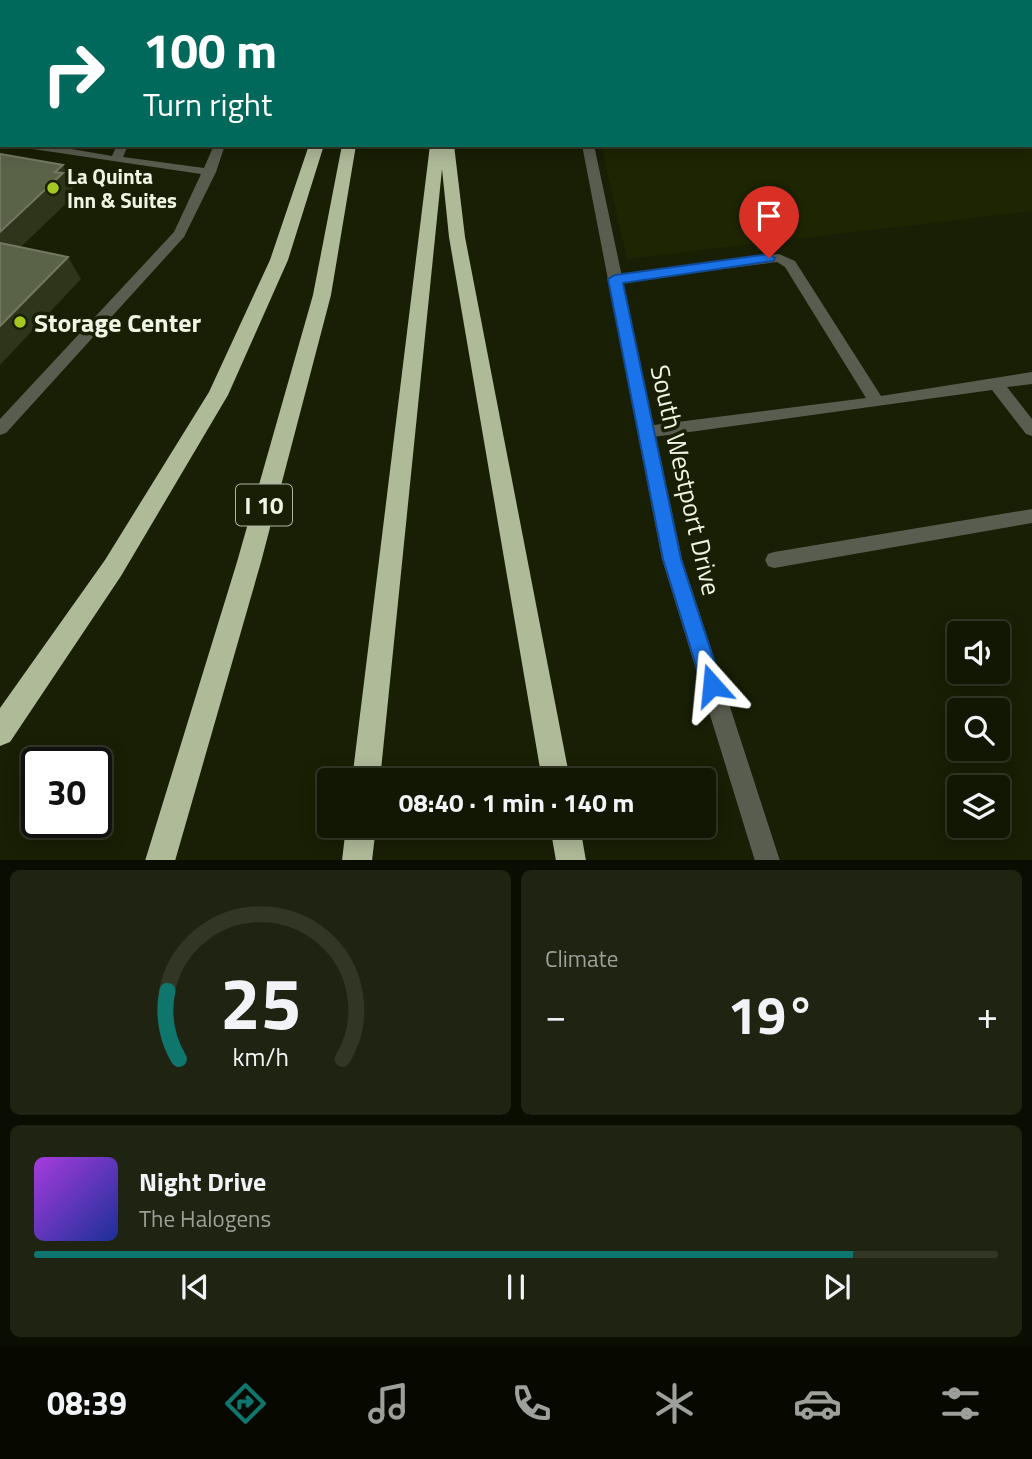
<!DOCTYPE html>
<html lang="en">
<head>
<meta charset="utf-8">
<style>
  body { margin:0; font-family:"Titillium Web",sans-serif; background:#1f2412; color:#f1f3f6; height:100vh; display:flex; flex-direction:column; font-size:26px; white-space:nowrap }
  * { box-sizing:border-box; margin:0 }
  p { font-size:23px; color:#9c9f9a }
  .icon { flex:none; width:38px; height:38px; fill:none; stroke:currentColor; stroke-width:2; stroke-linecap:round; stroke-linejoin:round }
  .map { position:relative; height:860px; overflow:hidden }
  .side { display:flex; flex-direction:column; gap:10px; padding:10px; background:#0a0d02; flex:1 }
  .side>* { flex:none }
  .hud { position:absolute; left:0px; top:0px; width:1032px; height:147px; box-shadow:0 4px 18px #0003,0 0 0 2px #313625; background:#00695c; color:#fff; overflow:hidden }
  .controls { position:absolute; left:947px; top:621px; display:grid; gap:14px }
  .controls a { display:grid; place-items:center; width:63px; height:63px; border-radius:7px; background:#121703; box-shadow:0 4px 18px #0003,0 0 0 2px #313625; font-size:35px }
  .speed { position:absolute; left:21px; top:747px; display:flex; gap:14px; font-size:35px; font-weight:700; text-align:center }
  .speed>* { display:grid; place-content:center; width:91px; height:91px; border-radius:50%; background:#121703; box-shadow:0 4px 18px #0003,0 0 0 2px #313625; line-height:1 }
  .speed .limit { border:4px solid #111; border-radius:10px; background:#fff; color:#111 }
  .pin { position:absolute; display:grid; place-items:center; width:60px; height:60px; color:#fff; margin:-72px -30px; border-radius:50% 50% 50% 0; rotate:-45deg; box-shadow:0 0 7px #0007 }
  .pin .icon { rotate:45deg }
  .me { position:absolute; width:77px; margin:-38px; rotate:342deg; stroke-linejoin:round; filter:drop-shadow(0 0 5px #0008) }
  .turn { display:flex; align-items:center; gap:24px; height:147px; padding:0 28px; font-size:32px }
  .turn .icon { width:91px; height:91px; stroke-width:2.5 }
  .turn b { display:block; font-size:49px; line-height:60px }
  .big { font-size:52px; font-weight:700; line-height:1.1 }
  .side .widget { flex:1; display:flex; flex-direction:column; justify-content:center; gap:10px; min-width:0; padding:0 24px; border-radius:10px; background:#1f2412 }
  .side .dial { align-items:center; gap:0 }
  .dial svg { height:182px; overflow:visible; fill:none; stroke:#313625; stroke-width:7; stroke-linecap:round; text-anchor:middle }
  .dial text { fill:#f1f3f6; stroke:none }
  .song { display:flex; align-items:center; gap:21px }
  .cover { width:84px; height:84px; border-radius:10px; background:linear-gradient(135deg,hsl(280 70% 55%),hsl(230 70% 35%)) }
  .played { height:7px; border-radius:4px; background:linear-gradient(90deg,#0f766e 85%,#313625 85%) }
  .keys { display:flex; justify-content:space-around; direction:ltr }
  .heat { display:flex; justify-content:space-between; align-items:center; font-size:38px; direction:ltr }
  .side .tiles { flex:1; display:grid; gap:10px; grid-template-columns:1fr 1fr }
  .widget:last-child { grid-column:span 2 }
  .trip { position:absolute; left:317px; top:768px; width:399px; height:70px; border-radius:7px; background:#121703; box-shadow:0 4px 18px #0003,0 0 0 2px #313625; font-weight:700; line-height:70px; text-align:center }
  .menu { display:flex; height:112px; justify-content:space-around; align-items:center; background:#070901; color:#9c9f9a }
  .menu .icon { width:49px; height:49px }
  .menu .on { color:#0f766e }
  .menu b { font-size:32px; color:#f1f3f6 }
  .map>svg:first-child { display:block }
  .built { fill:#1d2503 }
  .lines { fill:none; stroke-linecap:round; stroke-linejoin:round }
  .lane { fill:#595d50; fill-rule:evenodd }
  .street { fill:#595d50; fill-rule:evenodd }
  .highway { fill:#afba99; fill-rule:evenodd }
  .shaded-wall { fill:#2e351a }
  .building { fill:#5a6248; stroke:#727960; stroke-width:2 }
  .route { fill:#1a73e8; stroke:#114b97; stroke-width:2 }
  .poi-dot { fill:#a5c823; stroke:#181f04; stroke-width:2.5 }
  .labels { text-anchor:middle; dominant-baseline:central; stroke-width:7; stroke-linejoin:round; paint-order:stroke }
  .far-poi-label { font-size:21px; font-weight:bold; fill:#eff5e4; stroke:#181f04; text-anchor:start }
  .shield { fill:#181f04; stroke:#aeb5a1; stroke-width:2 }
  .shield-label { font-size:24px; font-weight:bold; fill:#eff5e4 }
  .poi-label { font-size:26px; font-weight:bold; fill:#eff5e4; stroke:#181f04; text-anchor:start }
  .street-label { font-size:26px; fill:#eff5e4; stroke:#181f04 }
</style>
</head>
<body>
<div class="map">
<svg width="1032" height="861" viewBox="0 0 1032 861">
  <rect width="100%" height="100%" fill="#181f04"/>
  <path class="built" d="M567,0H1032V211L627,259L601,145H1031V2Z"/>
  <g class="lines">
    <g class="lane">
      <path d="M82,0H90L81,2Z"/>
      <path d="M186,0H194L185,2Z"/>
      <rect x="240" y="0" width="8" height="2"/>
      <path d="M625,0H657L624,2Z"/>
      <path d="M912,0H920L921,2H912Z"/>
      <path d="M2,70V77H0V71Z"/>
      <rect x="0" y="138" width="2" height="6"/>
      <path d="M21,145H48L112,156L117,145H128L123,157L204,168L214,145H225L216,172L184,237L6,433L0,435V419L174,232L201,174L26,148Z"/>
      <path d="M779,254L795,261L881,396L1032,372V384L1007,387L1032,419V436L1026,434L992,390L646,438L640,436L638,432L640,428L646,426L866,398L785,267L777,262L615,283L608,279L615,275Z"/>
      <path d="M1032,509V523L774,568L768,566L765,560L768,554L774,552Z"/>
    </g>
    <g class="street">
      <path d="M551,0H561L562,2H552Z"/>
      <path d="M582,145H594L682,559L780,861H755L662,559Z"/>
    </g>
    <g class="highway">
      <rect x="359" y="0" width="12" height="2"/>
      <rect x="439" y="0" width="12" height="2"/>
      <path d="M309,145H324L288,260L228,395L121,576L10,742L0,746V708L105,560L209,392L270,260Z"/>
      <path d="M342,145H356L331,295L261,562L175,861H145L237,562L313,295Z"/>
      <path d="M430,145H454L465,237L570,780H542L449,237L442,169L380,780H352Z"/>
      <path d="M346,826H376L372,861H342Z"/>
      <path d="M550,826H580L586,861H556Z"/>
    </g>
  </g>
  <g class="shaded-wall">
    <path d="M149,0H163L162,2H148Z"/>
    <path d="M63,165L74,187L72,189L75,195L4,263L0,257V232Z"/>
    <path d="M68,257L81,279L0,365V326Z"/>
  </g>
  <g class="building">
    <path d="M95,0H149L148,2H94Z"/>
    <path d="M0,154L63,165L55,172L63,173L0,232Z"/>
    <path d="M0,243L68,257L0,326Z"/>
  </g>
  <path class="route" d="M769,254L775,258L773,261L623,283L681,559L722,685L719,692L712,695L705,692L702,685L663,559L608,279L615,275Z"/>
  <g class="poi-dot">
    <circle cx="53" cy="188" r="7"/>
    <circle cx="20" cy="322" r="7"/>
  </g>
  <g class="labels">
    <g class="far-poi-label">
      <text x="67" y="176">La Quinta<tspan x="67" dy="24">Inn &amp; Suites</tspan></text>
    </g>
    <rect class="shield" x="236" y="484.5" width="56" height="41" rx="5"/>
    <g class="shield-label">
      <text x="264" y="505">I 10</text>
    </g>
    <g class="poi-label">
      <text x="34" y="322">Storage Center</text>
    </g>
    <g class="street-label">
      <text transform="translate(686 480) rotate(77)">South Westport Drive</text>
    </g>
  </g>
</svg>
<div class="controls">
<a><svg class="icon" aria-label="sound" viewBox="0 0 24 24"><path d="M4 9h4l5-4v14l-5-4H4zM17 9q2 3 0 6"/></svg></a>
<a><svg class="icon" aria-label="search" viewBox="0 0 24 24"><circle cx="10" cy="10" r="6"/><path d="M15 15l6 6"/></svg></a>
<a><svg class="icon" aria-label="layers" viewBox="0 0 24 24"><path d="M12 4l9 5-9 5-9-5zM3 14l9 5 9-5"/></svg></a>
</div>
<div class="speed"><div class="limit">30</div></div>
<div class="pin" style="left:769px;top:258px;background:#d93025"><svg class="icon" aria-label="arrive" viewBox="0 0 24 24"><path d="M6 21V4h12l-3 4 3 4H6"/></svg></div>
<svg class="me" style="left:712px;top:685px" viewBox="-20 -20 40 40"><path d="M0-17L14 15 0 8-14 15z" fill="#1a73e8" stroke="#fff" stroke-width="4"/></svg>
<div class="trip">08:40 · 1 min · 140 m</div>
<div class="hud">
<div class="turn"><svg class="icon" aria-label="right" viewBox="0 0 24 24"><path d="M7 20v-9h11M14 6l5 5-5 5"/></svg><div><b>100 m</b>Turn right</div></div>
</div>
</div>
<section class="side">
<div class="tiles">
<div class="widget dial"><svg viewBox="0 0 100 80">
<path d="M14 69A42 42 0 1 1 86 69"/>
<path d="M14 69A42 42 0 0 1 9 39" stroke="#0f766e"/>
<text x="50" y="56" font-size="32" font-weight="700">25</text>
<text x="50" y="72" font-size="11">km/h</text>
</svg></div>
<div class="widget"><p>Climate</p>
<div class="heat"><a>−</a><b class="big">19°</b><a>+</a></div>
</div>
<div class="widget">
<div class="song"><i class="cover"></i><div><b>Night Drive</b><p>The Halogens</p></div></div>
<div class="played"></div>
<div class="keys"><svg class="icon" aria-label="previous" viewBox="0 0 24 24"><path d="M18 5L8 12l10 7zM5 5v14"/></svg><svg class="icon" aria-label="pause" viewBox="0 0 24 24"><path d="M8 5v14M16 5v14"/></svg><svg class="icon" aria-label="next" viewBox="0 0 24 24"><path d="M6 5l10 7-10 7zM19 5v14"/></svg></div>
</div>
</div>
</section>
<nav class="menu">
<b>08:39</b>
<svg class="icon on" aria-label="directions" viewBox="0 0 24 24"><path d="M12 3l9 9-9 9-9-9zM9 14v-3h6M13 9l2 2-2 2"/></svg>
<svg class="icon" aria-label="music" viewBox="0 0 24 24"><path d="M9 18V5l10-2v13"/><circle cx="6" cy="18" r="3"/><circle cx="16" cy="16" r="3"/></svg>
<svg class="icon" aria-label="phone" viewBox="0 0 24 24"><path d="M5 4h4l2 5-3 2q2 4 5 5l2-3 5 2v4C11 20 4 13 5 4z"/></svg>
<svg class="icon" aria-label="climate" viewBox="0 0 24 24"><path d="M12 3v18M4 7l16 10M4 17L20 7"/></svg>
<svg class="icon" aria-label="car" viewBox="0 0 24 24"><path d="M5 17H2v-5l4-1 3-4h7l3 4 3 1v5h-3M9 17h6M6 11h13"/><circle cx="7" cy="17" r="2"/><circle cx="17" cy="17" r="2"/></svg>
<svg class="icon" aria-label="filters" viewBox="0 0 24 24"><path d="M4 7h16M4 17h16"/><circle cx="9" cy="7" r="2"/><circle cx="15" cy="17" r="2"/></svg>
</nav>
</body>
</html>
